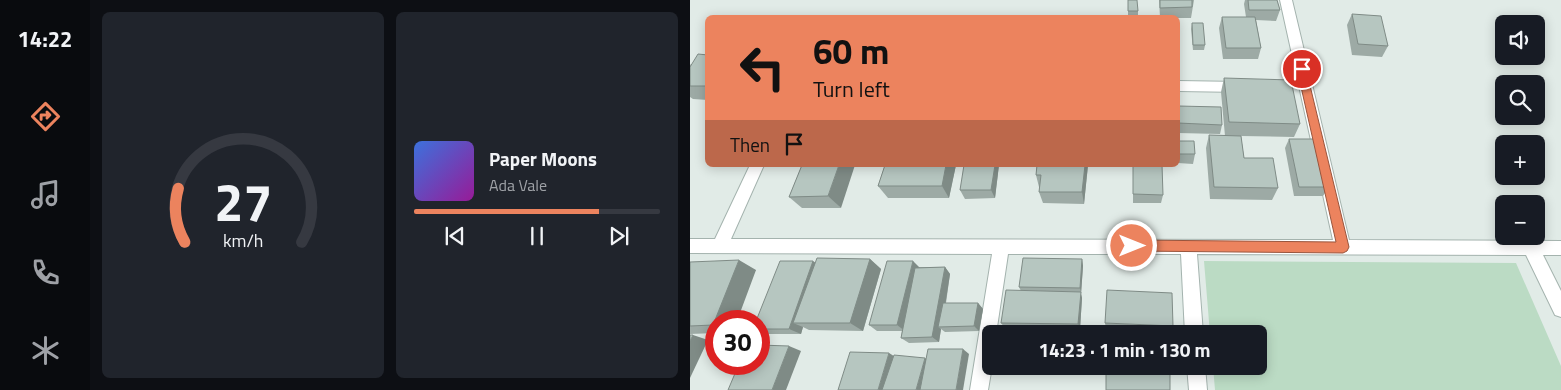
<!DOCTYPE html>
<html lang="en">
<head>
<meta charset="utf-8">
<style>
  body { margin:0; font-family:"Titillium Web",sans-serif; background:#20242c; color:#f1f3f6; height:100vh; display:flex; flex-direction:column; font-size:19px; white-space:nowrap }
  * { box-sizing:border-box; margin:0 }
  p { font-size:16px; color:#9ea1a6 }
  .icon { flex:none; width:28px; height:28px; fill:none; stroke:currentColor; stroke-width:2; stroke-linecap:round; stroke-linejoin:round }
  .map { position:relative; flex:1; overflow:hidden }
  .sheet { display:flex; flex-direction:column; gap:12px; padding:12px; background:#0d0f14; width:600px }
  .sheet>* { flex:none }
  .hud { position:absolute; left:15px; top:15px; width:475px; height:152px; border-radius:8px; box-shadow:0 2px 12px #0003; background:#ec835e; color:#111; overflow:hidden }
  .fabs { position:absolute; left:805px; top:15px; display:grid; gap:10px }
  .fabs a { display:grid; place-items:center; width:50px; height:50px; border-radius:8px; background:#171b24; box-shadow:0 2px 12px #0003; font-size:25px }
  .speed { position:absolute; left:15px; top:310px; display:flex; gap:10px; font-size:25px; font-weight:700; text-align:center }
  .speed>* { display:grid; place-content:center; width:65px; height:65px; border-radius:50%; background:#171b24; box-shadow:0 2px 12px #0003; line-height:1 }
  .speed .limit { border:8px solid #d22; background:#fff; color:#111 }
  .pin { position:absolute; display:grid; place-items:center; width:42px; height:42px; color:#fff; margin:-21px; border:2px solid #fff; border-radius:50%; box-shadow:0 1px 5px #0007 }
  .me { position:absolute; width:55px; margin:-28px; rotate:90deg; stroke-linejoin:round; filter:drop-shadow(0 0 4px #0008) }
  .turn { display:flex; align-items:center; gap:18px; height:105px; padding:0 25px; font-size:22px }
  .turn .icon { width:65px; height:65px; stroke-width:2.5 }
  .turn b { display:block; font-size:35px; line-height:42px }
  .then { display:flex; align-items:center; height:48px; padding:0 25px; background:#0003; gap:10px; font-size:19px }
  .sheet .widget { flex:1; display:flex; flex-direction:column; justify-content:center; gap:8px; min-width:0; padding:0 18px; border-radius:8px; background:#20242c }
  .sheet .dial { align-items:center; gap:0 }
  .dial svg { height:130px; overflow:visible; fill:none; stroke:#363941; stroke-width:7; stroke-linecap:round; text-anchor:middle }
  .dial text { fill:#f1f3f6; stroke:none }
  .song { display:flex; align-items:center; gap:15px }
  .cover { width:60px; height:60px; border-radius:8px; background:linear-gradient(135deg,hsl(220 70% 55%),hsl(300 70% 35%)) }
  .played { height:5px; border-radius:2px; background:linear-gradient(90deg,#ec835e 75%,#363941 75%) }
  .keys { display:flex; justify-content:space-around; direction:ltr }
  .sheet .tiles { flex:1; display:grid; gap:12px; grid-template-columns:repeat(2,1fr) }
  .trip { position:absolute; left:292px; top:325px; width:285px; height:50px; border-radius:8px; background:#171b24; box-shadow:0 2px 12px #0003; font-weight:700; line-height:50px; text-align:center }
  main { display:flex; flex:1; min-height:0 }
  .menu { display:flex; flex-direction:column; width:90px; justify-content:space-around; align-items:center; background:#090b0e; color:#9ea1a6 }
  .menu .icon { width:35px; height:35px }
  .menu .selected { color:#ec835e }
  .menu b { font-size:22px; color:#f1f3f6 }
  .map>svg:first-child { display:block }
  .green { fill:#bbdbc4 }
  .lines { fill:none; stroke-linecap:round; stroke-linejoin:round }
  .minor-casing { stroke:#a4b3ae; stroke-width:2 }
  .minor { fill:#fff; fill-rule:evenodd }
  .wall { fill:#9daaa5 }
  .shaded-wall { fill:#7f8b86 }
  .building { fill:#b6c6c0; stroke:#7f8b86 }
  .route { fill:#ec835e; stroke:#99553d }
</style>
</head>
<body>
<main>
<nav class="menu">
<b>14:22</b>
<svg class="icon selected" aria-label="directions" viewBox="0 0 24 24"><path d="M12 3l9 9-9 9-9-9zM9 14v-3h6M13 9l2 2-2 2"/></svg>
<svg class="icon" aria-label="music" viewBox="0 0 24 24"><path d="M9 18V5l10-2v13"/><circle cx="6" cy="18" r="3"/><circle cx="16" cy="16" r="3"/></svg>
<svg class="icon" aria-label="phone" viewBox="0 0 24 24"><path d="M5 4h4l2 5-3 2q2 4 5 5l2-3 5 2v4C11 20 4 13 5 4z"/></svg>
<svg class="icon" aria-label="climate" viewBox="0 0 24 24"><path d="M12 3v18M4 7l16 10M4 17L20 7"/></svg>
</nav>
<section class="sheet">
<div class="tiles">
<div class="widget dial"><svg viewBox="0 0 100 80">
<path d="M14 69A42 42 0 1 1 86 69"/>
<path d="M14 69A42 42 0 0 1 10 36" stroke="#ec835e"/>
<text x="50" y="56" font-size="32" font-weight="700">27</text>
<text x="50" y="72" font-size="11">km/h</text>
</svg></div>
<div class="widget">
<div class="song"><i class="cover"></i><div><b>Paper Moons</b><p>Ada Vale</p></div></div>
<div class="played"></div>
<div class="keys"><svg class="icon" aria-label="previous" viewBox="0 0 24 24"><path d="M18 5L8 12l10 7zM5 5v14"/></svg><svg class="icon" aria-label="pause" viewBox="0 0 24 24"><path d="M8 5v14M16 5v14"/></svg><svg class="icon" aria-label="next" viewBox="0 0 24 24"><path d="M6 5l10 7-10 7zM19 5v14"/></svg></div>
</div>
</div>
</section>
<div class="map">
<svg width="871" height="390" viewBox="0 0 871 390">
  <rect width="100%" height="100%" fill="#e1ebe7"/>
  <path class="green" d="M514,261L826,263L871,366V390H525L523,366H569V334H520Z"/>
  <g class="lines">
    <g class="minor-casing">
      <g id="minor">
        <path d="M590,0H602L659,240L871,241V255H853L871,291V317L865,315L836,255L507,254L513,334H495L491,254H318L306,334H301L302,366L298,390H280L302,254L0,253V239H25L60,165H74L41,239L643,240Z"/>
        <path d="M488,81L551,82L556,84L557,87L556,90L551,92L488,91Z"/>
        <path d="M497,366H515L517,390H499Z"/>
      </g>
    </g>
    <use href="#minor" class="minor"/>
  </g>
  <g class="wall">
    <path d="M438,0L448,11V16L470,17L469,0H504L501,18H435L438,16Z"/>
    <path d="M555,0H587L590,10L586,21L566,20L571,48L568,59H533L529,28L532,17H556L554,4Z"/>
    <path d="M662,14L698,46L692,57L662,55L657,25Z"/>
    <path d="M502,23L515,45L514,50H503L501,29Z"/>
    <path d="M18,55V100L3,99L0,97V64L1,65Z"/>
    <path d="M534,78L610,124L604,137L551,136L554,158L588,188L582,200L520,199L516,148L519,135L535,136L531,92Z"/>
    <path d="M488,106L532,125L530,134L488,133Z"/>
    <path d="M599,139L639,187L633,196H604L595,148Z"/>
    <path d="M488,141L505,154L503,164L488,163Z"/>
    <path d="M112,165L151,208H112L99,197Z"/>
    <path d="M195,165H266L259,198H198L188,186Z"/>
    <path d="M309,165L305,198L275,199L270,190Z"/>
    <path d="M347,165H398L394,204L353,203L349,192L350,187H349L346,175Z"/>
    <path d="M443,165L473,195L471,203H443Z"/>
    <path d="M180,259L191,269L173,331L119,330L113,327L111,334H76L69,332V321L125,263Z"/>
    <path d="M392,259L393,266L391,294L392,298L390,329L315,328L311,323L331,291L329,287Z"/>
    <path d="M0,262L66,270L26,321V333L0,334Z"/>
    <path d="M229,267H255L260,274L256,303H288L293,309L289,331L255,332L251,329L249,342L219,343L211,338L212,331H187L179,325Z"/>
    <path d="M415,323L483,326L481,331L416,328Z"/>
    <path d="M306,366H378V370L309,369Z"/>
    <path d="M394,366H464L463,369L395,367Z"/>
  </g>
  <g class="shaded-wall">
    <path d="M149,165H165L151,208L138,196Z"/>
    <path d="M256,165H266L259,198L252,186Z"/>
    <path d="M305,165H309L305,198L301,190Z"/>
    <path d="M395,165H398L394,204L392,192Z"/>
    <path d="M180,259L191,269L173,331L160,323Z"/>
    <path d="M392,259L393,266L391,294L392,298L390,329L388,324L391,292L390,288Z"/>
    <path d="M49,260L66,270L47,321H26V326L23,325Z"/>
    <path d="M123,261L133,268L103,323L113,327L111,334L99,329Z"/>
    <path d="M223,261L230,268L215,331L207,325Z"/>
    <path d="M255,267L260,274L252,326L248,327L251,329L249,342L242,337Z"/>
    <path d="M288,303L293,309L289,331L284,326Z"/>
    <path d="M3,335L18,340L0,378V341Z"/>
    <path d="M99,346L111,351L96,390H82Z"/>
    <path d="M273,349L279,354L273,390H266Z"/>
    <path d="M199,353L207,358L198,390H188Z"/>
    <path d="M235,358L242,363L234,390H226Z"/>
  </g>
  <g class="building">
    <path d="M438,0H447L448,11H438Z"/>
    <path d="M470,0H502V7L470,8Z"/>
    <path d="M558,0H587L590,10H559Z"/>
    <path d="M662,14L691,16L698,46L668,44Z"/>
    <path d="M435,16L470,17V18H435Z"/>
    <path d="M532,17H565L571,48H536Z"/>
    <path d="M502,23H513L515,45H503Z"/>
    <path d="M8,54L18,55V86H0V67Z"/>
    <path d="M534,78L601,80L610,124L539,122Z"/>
    <path d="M488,106L531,107L532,125L488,123Z"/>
    <path d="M519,135L551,136L554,158H583L588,188L524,187Z"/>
    <path d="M599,139H628L639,187H609Z"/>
    <path d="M488,141H504L505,154H488Z"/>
    <path d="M112,165H149L138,196L99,197Z"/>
    <path d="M195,165H256L252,186H188Z"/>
    <path d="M274,165H305L301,190H270Z"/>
    <path d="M347,165H395L392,192H349L351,175H346Z"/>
    <path d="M443,165H472L473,195L443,194Z"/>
    <path d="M127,258L180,259L160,323H103Z"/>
    <path d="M333,258L392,259L390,288L329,287Z"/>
    <path d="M49,260L23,325L0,326V262Z"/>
    <path d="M90,261H123L99,329H69V321H66Z"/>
    <path d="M197,261H223L207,325H179Z"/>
    <path d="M255,267L242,337L211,338L225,268Z"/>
    <path d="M316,290L391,292L388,324L311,323Z"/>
    <path d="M417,290L482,293L483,326L415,323Z"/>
    <path d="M253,303H288L284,326L248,327Z"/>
    <path d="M395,328L464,330V334H395Z"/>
    <path d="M309,329L378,330V334H309Z"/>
    <path d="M0,335H3L0,341Z"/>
    <path d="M69,345L99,346L82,390H38L49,364H69Z"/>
    <path d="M238,349H273L266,390H230Z"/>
    <path d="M160,352L199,353L188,390H148Z"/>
    <path d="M204,355L235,358L226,390H192Z"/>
    <path d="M416,369L480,370V390H416Z"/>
  </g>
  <path class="route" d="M612,66L616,69L659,247L657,251L653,253L442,251L438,250L436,246L438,242L442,240L646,242L607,69Z"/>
</svg>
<div class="fabs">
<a><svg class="icon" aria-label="sound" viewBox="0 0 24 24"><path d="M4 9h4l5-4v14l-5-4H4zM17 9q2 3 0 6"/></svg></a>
<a><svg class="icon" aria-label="search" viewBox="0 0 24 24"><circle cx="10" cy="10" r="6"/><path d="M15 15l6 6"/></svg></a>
<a>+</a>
<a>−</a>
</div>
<div class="speed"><div class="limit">30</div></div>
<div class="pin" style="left:612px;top:69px;background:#d93025"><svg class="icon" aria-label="arrive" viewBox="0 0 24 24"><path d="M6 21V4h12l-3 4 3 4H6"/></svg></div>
<svg class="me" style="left:442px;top:246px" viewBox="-20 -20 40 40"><circle r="17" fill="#ec835e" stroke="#fff" stroke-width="3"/><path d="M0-11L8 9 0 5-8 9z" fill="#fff"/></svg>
<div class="trip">14:23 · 1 min · 130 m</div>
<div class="hud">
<div class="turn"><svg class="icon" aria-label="left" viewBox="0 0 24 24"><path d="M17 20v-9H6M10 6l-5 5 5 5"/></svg><div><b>60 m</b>Turn left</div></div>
<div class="then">Then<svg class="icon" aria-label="arrive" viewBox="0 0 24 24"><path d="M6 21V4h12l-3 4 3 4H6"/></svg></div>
</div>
</div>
</main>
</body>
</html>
